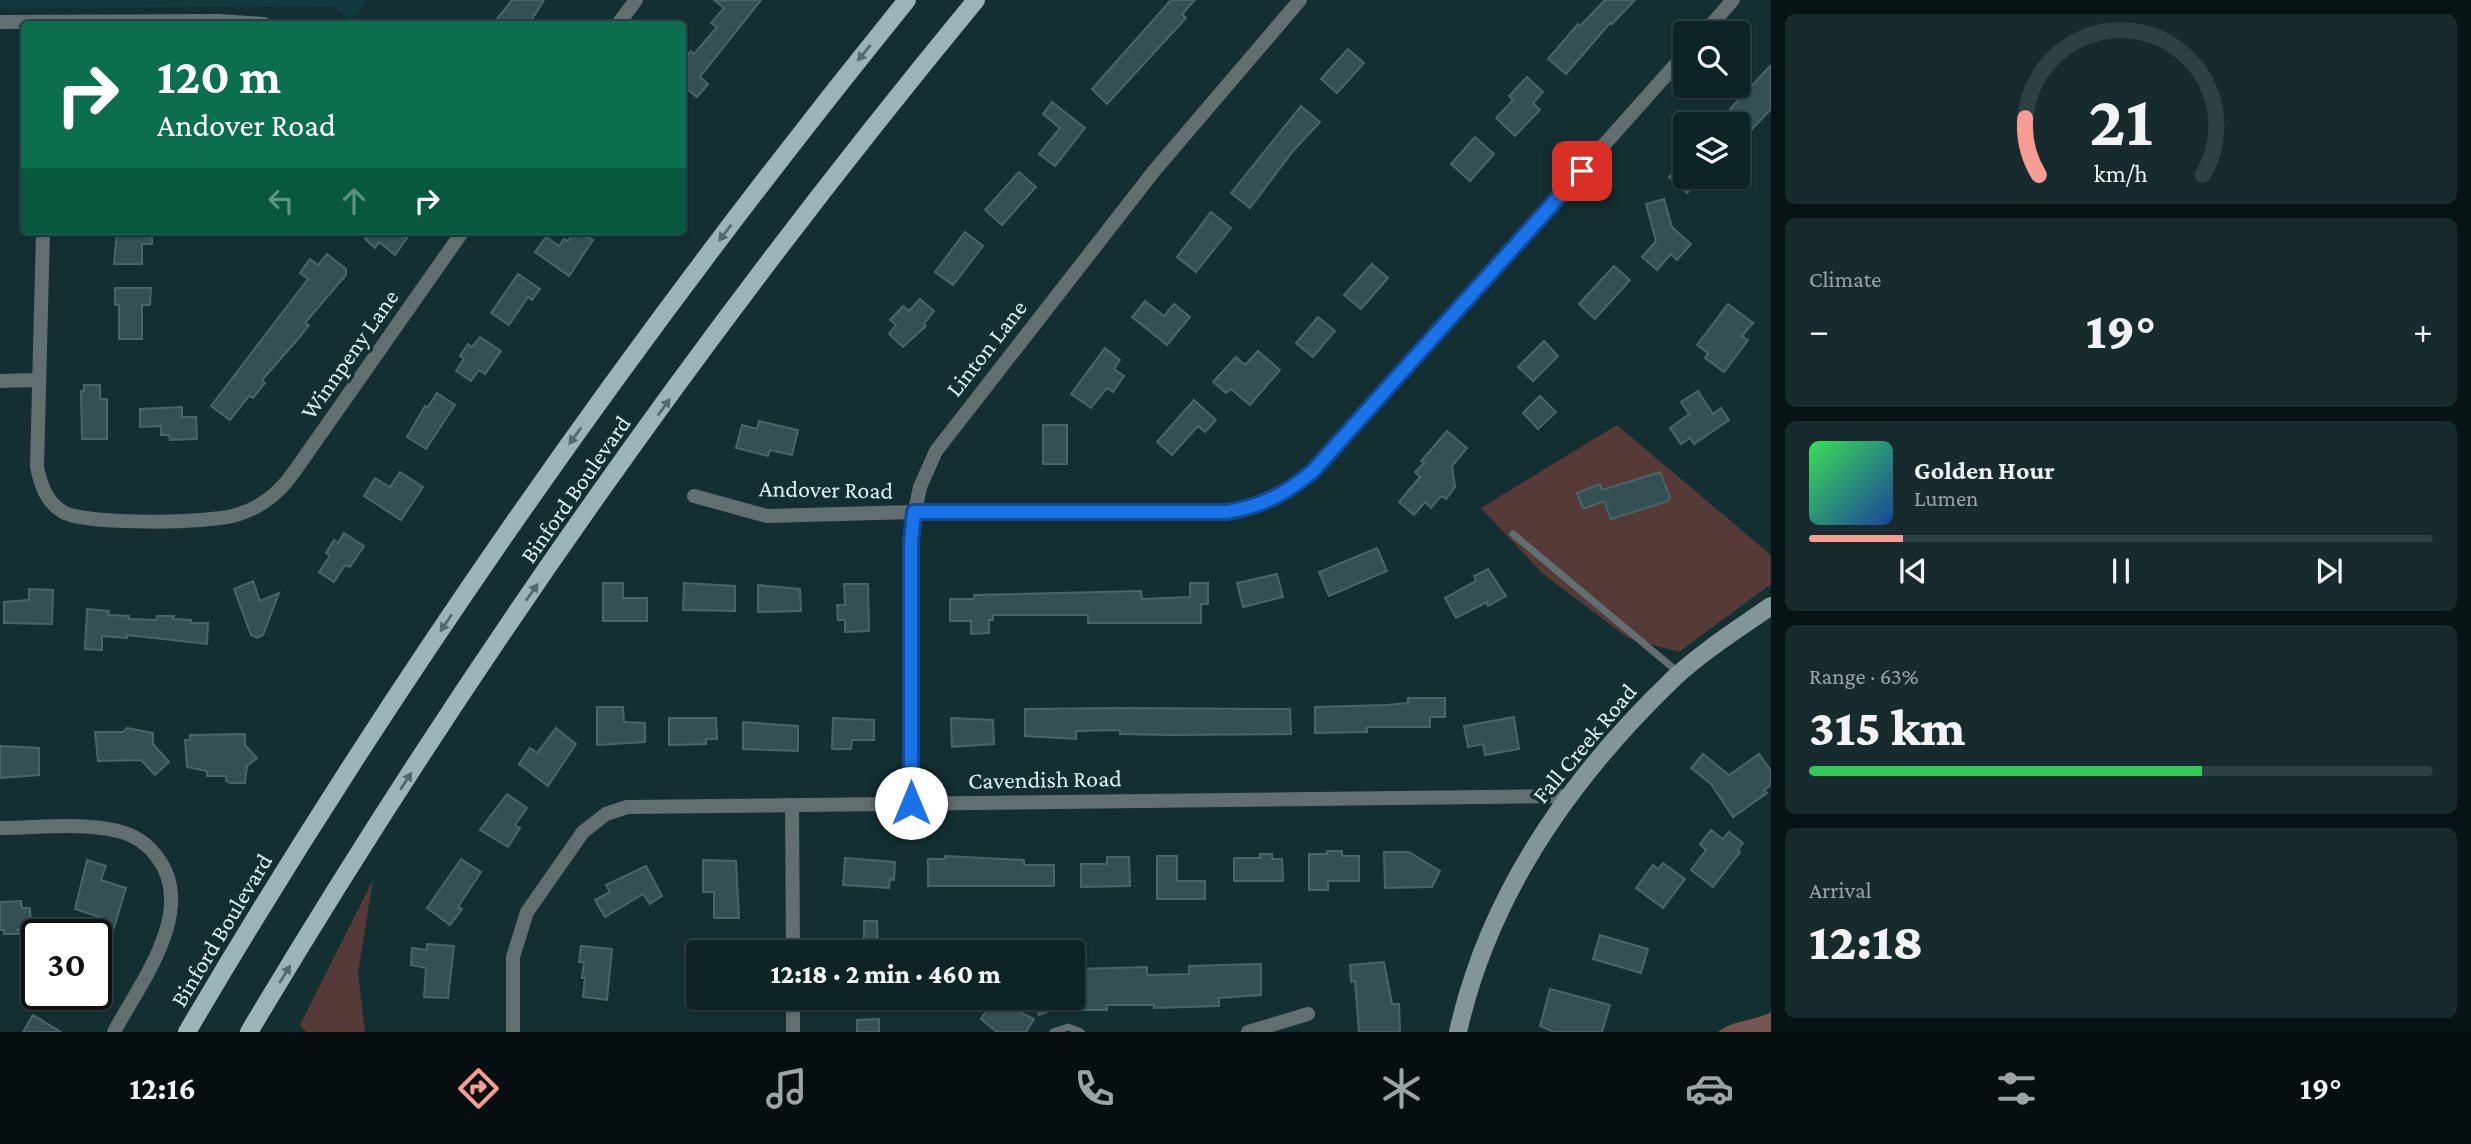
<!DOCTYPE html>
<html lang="en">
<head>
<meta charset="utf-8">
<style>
  body { margin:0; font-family:"Crimson Pro",serif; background:#172b2e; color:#f1f3f6; height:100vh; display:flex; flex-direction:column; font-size:26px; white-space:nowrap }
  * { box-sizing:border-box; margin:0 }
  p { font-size:23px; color:#9ba4a7 }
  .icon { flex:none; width:38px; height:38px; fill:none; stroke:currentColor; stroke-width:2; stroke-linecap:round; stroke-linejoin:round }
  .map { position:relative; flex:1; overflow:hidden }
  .panel { display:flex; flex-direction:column; gap:14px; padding:14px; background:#081315; width:700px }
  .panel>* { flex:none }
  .guide { position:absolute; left:21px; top:21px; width:665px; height:214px; border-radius:7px; box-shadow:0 2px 5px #0004,0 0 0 2px #2e4043; background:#0b6e4f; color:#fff; overflow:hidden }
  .fabs { position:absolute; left:1673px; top:21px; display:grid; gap:14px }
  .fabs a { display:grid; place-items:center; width:77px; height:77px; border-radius:7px; background:#0e2326; box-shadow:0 2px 5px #0004,0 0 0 2px #2e4043; font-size:35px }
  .speed { position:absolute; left:21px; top:919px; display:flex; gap:14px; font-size:35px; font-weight:700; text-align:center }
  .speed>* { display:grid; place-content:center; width:91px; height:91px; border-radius:50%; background:#0e2326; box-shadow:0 2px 5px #0004,0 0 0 2px #2e4043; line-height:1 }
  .speed .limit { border:4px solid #111; border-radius:10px; background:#fff; color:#111 }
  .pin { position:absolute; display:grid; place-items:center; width:60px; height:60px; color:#fff; margin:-30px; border-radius:14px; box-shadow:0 4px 10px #0006 }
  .me { position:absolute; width:77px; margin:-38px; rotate:0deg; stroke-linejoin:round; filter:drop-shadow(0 0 5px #0008) }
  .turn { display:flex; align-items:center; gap:24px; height:147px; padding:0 21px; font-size:32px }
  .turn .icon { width:91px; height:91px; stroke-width:2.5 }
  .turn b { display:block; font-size:49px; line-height:60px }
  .lanes { display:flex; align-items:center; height:66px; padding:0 21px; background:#0003; justify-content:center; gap:35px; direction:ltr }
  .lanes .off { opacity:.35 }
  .big { font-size:52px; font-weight:800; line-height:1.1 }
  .panel .card { flex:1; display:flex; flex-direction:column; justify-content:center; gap:10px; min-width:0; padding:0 24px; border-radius:10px; background:#172b2e }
  .panel .dial { align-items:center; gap:0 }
  .dial svg { height:182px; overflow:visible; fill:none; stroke:#2e4043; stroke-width:7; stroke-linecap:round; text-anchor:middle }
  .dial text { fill:#f1f3f6; stroke:none }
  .song { display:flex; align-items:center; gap:21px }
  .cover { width:84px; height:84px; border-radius:10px; background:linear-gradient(135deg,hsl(130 70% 55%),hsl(220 70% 35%)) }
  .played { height:7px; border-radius:4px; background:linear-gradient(90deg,#f59c93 15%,#2e4043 15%) }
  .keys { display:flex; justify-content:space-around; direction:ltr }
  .heat { display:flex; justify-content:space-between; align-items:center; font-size:38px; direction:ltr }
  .charge { height:10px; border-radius:5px; background:linear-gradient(90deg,#34c759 63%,#2e4043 0) }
  .trip { position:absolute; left:686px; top:940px; width:399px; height:70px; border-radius:7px; background:#0e2326; box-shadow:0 2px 5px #0004,0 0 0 2px #2e4043; font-weight:800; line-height:70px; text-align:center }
  .menu { display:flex; height:112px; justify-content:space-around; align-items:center; background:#060e0f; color:#9ba4a7 }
  .menu .icon { width:49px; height:49px }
  .menu .selected { color:#f59c93 }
  .menu b { font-size:32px; color:#f1f3f6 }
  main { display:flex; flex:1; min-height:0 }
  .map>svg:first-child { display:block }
  .built { fill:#11393e }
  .green { fill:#553a37 }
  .water { fill:#745552 }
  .building { fill:#345054; stroke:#486568; stroke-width:2 }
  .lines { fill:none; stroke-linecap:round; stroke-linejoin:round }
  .service { stroke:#626f71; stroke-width:7 }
  .minor { stroke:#626f71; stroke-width:14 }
  .secondary { stroke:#829699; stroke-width:18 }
  .primary { stroke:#9ab4b8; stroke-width:18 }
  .oneway { fill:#506b6e }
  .route-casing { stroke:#114b97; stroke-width:18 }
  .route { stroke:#1a73e8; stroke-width:12 }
  .labels { text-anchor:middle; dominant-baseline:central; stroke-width:7; stroke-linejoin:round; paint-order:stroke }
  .street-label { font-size:24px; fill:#dfeff1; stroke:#132f32 }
</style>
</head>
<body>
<main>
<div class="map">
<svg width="1771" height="1032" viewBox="0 0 1771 1032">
  <rect width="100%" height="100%" fill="#132f32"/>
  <path class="built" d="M0,0H368L351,21L331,6L0,9Z"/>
  <g class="green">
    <path d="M1617,425L1771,555V584L1679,652L1628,638L1542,573L1481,508Z"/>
    <path d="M373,880L358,973L365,1032H306L300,1025Z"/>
  </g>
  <path class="water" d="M1771,1012V1032H1718C1734,1019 1753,1022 1771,1012Z"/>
  <g class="building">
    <path d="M512,0H544L529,24H493Z"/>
    <path d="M714,0H761L700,77L708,84L697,97L682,85V60L691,51L694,54L717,27L711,23L724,8Z"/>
    <path d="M1171,0H1195L1182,14L1186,18L1107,104L1092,89Z"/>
    <path d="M1605,0H1635L1612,24L1610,23L1566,74L1548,59L1578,24L1580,26Z"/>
    <path d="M1348,49L1364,63L1337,93L1321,79Z"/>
    <path d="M1771,65V109L1752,129L1730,109Z"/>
    <path d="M1527,77L1543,92L1533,103L1540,110L1515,136L1496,118L1513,100L1509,96Z"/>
    <path d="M1052,102L1085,128L1055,166L1039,154L1060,128L1043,114Z"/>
    <path d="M1301,106L1320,122L1293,151L1250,208L1231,193Z"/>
    <path d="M1475,137L1494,154L1470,181L1451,164Z"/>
    <path d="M1685,159V177H1702L1687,193L1669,177Z"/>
    <path d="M1019,172L1036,187L1002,225L985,210Z"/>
    <path d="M1664,199L1672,227L1691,244L1677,260L1671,254L1657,270L1642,257L1656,241L1646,204Z"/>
    <path d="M1211,212L1231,228L1196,272L1177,257Z"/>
    <path d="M117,231H152V244H142V264H114Z"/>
    <path d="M364,231H398L407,238L395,255L379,242L375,248L365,239L369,234Z"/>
    <path d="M575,231L593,240L569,276L535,252L546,237L559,246L564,239L568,241Z"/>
    <path d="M965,232L983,246L953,285L935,272Z"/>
    <path d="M327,254L346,269V275L305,323L309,325L298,339L262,380L265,383L253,398L249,396L230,420L211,406L308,279L300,273L310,259L318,265Z"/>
    <path d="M1372,264L1388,278L1361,309L1344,295Z"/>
    <path d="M1614,266L1630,280L1595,319L1579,304Z"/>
    <path d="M518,274L540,289L532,300L528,297L509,325L491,313Z"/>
    <path d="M115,288H151L150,305H142V339H119V305H115Z"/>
    <path d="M920,299L934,311L924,324L926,326L903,347L889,334L896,325L890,320L903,306L909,311Z"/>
    <path d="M1145,301L1164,316L1174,304L1190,317L1167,345L1132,317Z"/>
    <path d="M1728,304L1753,323L1742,336L1748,340L1724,372L1705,358L1708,353L1697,345Z"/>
    <path d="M1318,317L1335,331L1313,357L1296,343Z"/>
    <path d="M480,337L501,351L485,374L479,370L471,381L456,371L464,359L460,356L468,344L472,347Z"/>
    <path d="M1544,341L1558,356L1533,381L1518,367Z"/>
    <path d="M1105,348L1120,360L1114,369L1124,376L1113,392L1107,388L1091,408L1071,394Z"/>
    <path d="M1258,351L1280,370L1250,405L1231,389L1226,393L1213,382L1236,357L1245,365Z"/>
    <path d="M84,385H100V399H107V439H82L81,391H84Z"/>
    <path d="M1698,391L1713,414L1721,408L1729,420L1694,444L1690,438L1681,444L1670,428L1689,414L1681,402Z"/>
    <path d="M437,393L455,405L426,449L407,437L425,406L428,407Z"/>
    <path d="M1540,396L1556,412L1538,429L1523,413Z"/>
    <path d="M1194,400L1216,420L1205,432L1198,426L1172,455L1157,442Z"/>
    <path d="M182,407V417H196L197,439L170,440L169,435H161V426L140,427V409Z"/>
    <path d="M759,421L798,430L792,455L770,450L768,456L736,448L742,425L757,429Z"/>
    <rect x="1043" y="425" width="24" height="39"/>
    <path d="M1447,431L1467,448L1452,466L1455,487L1446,499L1441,496L1431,508L1425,502L1414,515L1399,502L1420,477L1415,472L1424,463L1421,461Z"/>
    <path d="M400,472L423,487L401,520L364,496L375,478L390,487Z"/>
    <path d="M1660,472L1670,497L1668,501L1611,519L1604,501L1583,509L1577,493L1600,484L1602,490Z"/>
    <path d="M344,533L364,546L350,567L345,565L334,582L319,572L330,556L326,553L334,540L338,543Z"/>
    <path d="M1377,548L1387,571L1329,596L1319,572Z"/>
    <path d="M1488,569L1506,596L1488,606L1487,602L1456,618L1445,598L1476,581L1474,576Z"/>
    <path d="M1277,574L1283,597L1243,607L1237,583Z"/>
    <path d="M253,581L260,601L279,593L263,635L257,638L251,635L234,589Z"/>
    <path d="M603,583H623V598H647V621H603Z"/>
    <path d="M684,583L735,586V611L683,610Z"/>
    <path d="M1190,583H1208V604H1201V623H1088V615H993V620H989V633L971,634V621H950V599H974V595L1141,591L1142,599L1190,597Z"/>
    <path d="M844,584H868L869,631L845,632V620H838L837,605H845Z"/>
    <path d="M758,585L800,589L801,611L758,612Z"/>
    <path d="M29,589L53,590L52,624L4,623V602L29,600Z"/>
    <path d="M87,609L109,611L108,615L129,616V619L156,620L157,616H174L173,619L191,620V623H208L207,644L127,635V638L102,636V650L85,649Z"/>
    <path d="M1408,698H1445V717H1430V727H1367V732L1315,733V707L1387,705L1408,703Z"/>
    <path d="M597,707H623L624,722L645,723V742L597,745Z"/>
    <path d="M1123,708L1290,709L1291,734L1171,735L1120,734V730L1076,731V739L1025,736V709Z"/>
    <path d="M1514,717L1519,749L1485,755L1483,744L1468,747L1464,726Z"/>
    <path d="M669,718H716L717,739H706V744L669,745Z"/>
    <path d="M833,718L874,720V740H852L851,749H832Z"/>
    <path d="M951,718L993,720L994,744L952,747Z"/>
    <path d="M743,722L798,726V751L743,749Z"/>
    <path d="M127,728L153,733V744L169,762L155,775L141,760L98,761L95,732H123Z"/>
    <path d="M556,728L576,744L548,786L519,764L530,748L537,753Z"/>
    <path d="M245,734V745L257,758L247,766L245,783H230L226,781V776H207V771L187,767L185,740H190V735Z"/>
    <path d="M0,746L39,748V775L0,778Z"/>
    <path d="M1703,754L1729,775L1759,754L1771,771V785L1764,790L1767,793L1733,817L1711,784L1691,768Z"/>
    <path d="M507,794L527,808L515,825L520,828L508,847L480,830Z"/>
    <path d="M1711,830L1723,839L1729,832L1743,843L1738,850L1740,852L1713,887L1691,870L1706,850L1700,844Z"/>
    <path d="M1327,851H1342V856H1359V881H1328V890H1309V854H1327Z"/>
    <path d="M1384,852H1409L1440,871L1432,887L1385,888Z"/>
    <path d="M1260,854H1272V859H1282L1283,881H1234V858H1260Z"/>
    <path d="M945,856L1024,860V865H1054V886H928V859H945Z"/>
    <path d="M1157,856H1177V881H1205V899H1157Z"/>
    <path d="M1107,857H1129L1130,886L1081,887V864H1107Z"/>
    <path d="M845,858L895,862L894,880L890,879L889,888L843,885Z"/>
    <path d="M461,859L481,872L458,907L462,909L450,925L427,908Z"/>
    <path d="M87,860L106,866L101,880L126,888L113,931L100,927L103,918L75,909Z"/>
    <path d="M703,860L736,861L739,918H714V892H703Z"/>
    <path d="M1663,863L1685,879L1663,908L1636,888L1653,865L1658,869Z"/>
    <path d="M646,866L662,896L650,904L643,894L605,917L595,900L610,892L606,885Z"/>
    <path d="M21,901L22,908H30L31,929H18V934H4V930H0V902Z"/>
    <path d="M864,921H877L878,952H864Z"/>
    <path d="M1600,935L1648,949L1641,973L1593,959Z"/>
    <path d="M427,944L454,946L448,998L424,997L426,968L411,965L412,948L427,950Z"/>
    <path d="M581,946L612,949L607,1000L583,997L585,978H582L584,962H579Z"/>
    <path d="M1384,962L1392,1004H1399L1400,1032H1359L1355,981L1351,982L1350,965Z"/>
    <path d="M1261,964V995L1219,998V1006L1154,1008V1005H1107V1010H1077V1000L1039,1015L1032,998H1077V969L1147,967V975L1189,974V966Z"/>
    <path d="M1550,989L1610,1005L1602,1032H1554L1540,1026Z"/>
    <path d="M1003,1004L1034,1019L1026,1032H997L981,1019L989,1007L998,1012Z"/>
    <path d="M33,1015L61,1032H23Z"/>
    <path d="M879,1019V1032H857V1020Z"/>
  </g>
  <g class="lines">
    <g class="service">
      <path d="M1513,534L1679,673"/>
      <path d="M1053,1032L1068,1027L1081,1032"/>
    </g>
    <g class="minor">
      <path d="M0,22L218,21L264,24"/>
      <path d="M618,24L636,0"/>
      <path d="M1704,33L1733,0"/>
      <path d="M43,231L37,467C41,485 46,502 63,512C85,525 213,524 239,514C262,507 280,492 294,472L463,231"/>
      <path d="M0,381L38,380"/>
      <path d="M694,496L767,516L914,512H1227C1262,506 1286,494 1313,471L1685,54"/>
      <path d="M911,803L912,525L920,487L936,451L1154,171L1300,0"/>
      <path d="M792,805L793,952"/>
      <path d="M0,828C37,828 82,822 118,831C134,835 147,843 157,857C198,910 140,983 114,1032"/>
      <path d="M793,998V1032"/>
      <path d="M513,1032V957L527,912L583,832L606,814L627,807L1567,796"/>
      <path d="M1248,1032L1308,1014"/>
    </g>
    <path class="secondary" d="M1458,1032C1489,893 1572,776 1673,679C1703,651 1738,629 1771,606"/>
    <g class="primary">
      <path d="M187,1032C400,670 643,326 907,0"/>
      <path d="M249,1032C464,671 709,324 976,0"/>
    </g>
  </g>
  <defs><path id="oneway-solid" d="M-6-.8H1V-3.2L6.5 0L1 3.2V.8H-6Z" transform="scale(1.75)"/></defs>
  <g class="oneway">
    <use href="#oneway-solid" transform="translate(864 53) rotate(129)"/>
    <use href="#oneway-solid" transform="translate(725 233) rotate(127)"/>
    <use href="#oneway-solid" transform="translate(664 407) rotate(-54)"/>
    <use href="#oneway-solid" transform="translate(575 436) rotate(126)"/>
    <use href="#oneway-solid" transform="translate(532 592) rotate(-55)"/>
    <use href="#oneway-solid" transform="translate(446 623) rotate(124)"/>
    <use href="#oneway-solid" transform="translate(406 781) rotate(-57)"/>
    <use href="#oneway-solid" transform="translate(285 974) rotate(-58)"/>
  </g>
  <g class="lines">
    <g class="route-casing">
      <path id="route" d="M911,803V542L914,512H1227C1262,506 1286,494 1313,471L1582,171"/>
    </g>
    <use href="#route" class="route"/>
  </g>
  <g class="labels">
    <g class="street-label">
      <text transform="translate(986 348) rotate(-52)">Linton Lane</text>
      <text transform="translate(349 354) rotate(-55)">Winnpeny Lane</text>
      <text transform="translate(575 489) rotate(-55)">Binford Boulevard</text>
      <text transform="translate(826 489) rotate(1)">Andover Road</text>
      <text transform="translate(1584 743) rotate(-50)">Fall Creek Road</text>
      <text transform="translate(1045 779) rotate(-1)">Cavendish Road</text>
      <text transform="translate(221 930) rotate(-59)">Binford Boulevard</text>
    </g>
  </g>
</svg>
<div class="fabs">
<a><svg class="icon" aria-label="search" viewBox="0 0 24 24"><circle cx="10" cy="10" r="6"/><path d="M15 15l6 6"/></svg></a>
<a><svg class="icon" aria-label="layers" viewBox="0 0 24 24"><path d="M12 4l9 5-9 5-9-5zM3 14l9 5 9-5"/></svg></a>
</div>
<div class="speed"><div class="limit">30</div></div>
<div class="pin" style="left:1582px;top:171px;background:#d93025"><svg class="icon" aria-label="arrive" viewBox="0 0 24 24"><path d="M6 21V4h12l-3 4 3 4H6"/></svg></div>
<svg class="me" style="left:911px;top:803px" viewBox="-20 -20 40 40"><circle r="19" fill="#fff"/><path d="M0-13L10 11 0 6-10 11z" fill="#1a73e8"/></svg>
<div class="trip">12:18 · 2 min · 460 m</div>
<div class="guide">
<div class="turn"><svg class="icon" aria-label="right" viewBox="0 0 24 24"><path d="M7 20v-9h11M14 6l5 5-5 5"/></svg><div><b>120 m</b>Andover Road</div></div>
<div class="lanes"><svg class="icon off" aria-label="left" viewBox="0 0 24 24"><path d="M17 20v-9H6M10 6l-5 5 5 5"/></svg><svg class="icon off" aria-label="ahead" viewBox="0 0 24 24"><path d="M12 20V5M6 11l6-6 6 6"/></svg><svg class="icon" aria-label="right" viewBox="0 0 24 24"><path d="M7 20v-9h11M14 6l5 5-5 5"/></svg></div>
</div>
</div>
<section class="panel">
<div class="card dial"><svg viewBox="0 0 100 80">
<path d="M14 69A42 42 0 1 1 86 69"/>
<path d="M14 69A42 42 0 0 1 8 44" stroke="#f59c93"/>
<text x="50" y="56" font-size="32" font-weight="700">21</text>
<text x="50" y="72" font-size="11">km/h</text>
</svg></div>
<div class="card"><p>Climate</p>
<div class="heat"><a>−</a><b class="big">19°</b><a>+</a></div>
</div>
<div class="card">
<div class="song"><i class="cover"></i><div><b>Golden Hour</b><p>Lumen</p></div></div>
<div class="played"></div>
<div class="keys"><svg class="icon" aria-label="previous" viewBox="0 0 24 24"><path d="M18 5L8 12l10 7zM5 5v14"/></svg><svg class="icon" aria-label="pause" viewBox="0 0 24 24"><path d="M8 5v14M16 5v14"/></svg><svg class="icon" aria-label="next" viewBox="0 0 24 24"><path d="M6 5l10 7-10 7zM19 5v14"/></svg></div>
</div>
<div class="card"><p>Range · 63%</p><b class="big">315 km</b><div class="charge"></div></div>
<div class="card"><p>Arrival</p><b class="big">12:18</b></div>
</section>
</main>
<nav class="menu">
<b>12:16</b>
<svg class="icon selected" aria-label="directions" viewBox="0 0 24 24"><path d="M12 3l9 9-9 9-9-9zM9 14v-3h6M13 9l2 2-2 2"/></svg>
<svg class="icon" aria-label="music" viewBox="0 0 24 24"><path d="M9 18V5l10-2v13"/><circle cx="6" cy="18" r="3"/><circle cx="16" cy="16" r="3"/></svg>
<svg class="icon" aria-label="phone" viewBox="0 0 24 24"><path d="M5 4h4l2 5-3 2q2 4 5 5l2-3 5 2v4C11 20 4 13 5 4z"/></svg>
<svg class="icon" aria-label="climate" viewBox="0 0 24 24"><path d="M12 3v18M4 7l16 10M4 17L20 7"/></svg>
<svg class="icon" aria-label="car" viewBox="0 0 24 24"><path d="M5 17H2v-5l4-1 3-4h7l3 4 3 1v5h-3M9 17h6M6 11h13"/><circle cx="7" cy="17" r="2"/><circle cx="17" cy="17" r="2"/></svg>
<svg class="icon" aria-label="filters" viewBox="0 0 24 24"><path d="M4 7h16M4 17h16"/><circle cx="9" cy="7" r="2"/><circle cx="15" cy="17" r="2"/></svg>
<b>19°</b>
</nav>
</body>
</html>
